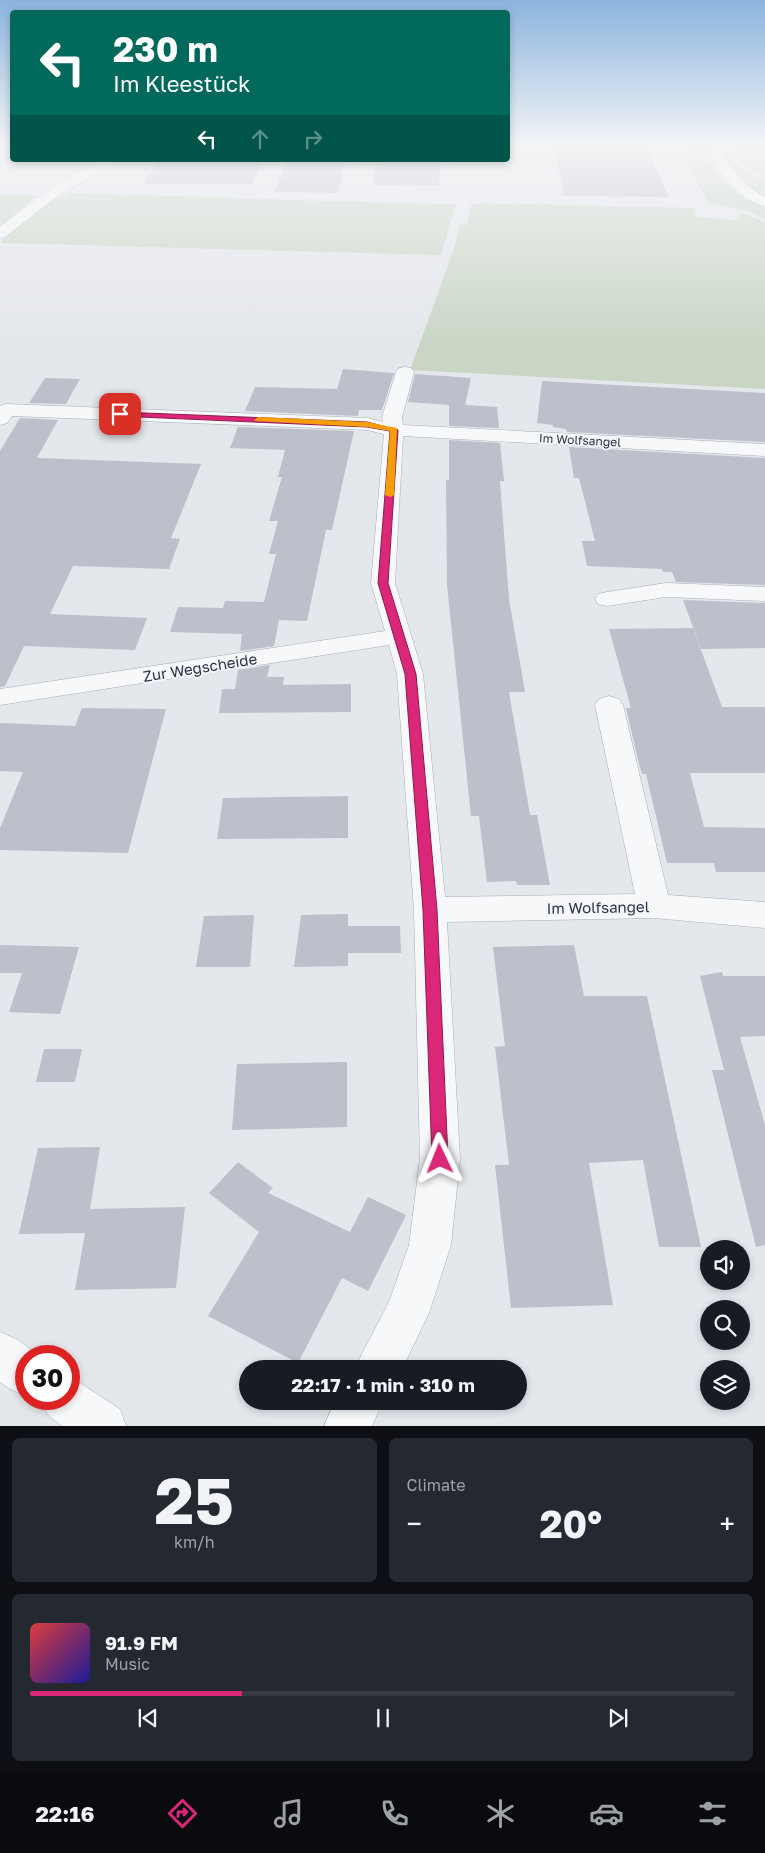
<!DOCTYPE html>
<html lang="en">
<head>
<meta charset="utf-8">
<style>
  body { margin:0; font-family:"Golos Text",sans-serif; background:#242831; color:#f1f3f6; height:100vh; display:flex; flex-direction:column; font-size:19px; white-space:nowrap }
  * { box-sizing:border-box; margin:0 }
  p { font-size:16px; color:#9ea1a6 }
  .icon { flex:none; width:28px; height:28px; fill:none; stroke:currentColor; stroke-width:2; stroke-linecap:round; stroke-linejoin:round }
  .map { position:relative; height:1426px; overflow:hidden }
  .panel { display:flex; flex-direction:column; gap:12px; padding:12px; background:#0d0f14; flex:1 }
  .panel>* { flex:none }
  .top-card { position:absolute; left:10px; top:10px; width:500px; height:152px; border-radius:5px; box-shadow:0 2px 8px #0003; background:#00695c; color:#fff; overflow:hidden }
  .fabs { position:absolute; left:700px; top:1240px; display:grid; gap:10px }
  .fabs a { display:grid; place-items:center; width:50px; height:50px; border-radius:50%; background:#171b24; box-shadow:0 2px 8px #0003; font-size:25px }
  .speed { position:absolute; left:15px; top:1345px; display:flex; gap:10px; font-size:25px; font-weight:700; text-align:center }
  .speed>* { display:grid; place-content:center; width:65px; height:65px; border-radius:50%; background:#171b24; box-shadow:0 2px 8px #0003; line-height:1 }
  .speed .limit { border:8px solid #d22; background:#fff; color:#111 }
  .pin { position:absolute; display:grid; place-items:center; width:42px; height:42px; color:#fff; margin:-21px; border-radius:10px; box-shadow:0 2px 8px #0006 }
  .me { position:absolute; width:55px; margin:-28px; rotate:358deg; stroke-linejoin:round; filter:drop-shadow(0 0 4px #0008) }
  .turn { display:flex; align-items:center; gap:18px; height:105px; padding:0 20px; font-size:22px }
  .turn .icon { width:65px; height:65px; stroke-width:2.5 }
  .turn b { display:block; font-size:35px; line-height:42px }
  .lanes { display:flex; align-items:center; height:48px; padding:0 20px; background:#0003; justify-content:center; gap:25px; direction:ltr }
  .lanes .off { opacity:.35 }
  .big { font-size:38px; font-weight:700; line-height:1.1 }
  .panel .tile { flex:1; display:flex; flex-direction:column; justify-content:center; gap:8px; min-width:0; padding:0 18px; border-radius:8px; background:#242831 }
  .panel .dial { align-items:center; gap:0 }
  .dial b { font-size:65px; line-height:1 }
  .song { display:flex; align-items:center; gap:15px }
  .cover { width:60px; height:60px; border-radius:8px; background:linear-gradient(135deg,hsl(0 70% 55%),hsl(240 70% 35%)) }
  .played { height:5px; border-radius:2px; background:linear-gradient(90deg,#db2777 30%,#363941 30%) }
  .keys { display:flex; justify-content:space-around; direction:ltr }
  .heat { display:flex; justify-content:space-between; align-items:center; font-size:28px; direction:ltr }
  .panel .tiles { flex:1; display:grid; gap:12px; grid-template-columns:1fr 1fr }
  .tile:last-child { grid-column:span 2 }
  .trip { position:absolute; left:239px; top:1360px; width:288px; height:50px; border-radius:25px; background:#171b24; box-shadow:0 2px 8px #0003; font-weight:700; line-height:50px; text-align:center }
  .menu { display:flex; height:80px; justify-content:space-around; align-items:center; background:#090b0e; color:#9ea1a6 }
  .menu .icon { width:35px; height:35px }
  .menu .on { color:#db2777 }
  .menu b { font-size:22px; color:#f1f3f6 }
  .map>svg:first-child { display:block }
  .green { fill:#c9d6c5 }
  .building { fill:#bbc0ca }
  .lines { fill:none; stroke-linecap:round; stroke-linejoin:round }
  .minor-casing { stroke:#a9aeb7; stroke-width:1 }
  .major-casing { stroke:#a3abb8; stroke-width:1 }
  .minor { fill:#f7f8fa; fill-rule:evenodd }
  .major { fill:#fff; fill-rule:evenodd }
  .route { fill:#db2777; stroke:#8e194d }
  .slow { fill:#f59e0b }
  .labels { text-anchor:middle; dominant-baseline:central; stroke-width:4; stroke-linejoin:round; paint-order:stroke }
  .far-street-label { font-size:12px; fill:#2b3445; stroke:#f4f6f9 }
  .street-label { font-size:15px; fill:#2b3445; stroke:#f4f6f9 }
</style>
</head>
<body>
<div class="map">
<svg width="765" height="1426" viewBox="0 0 765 1426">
  <rect width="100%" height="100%" fill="#e4e7ec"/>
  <g class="green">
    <path d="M678,145H701L719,177L744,198L765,207V219L744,210L708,203Z"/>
    <path d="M728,145H765V177C751,171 735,159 728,145Z"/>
    <path d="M722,153L752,176L765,181V197C745,186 735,172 722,153Z"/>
    <path d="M68,193C197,196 329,202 456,204L441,255L0,243L6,235L51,197H64Z"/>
    <path d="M0,195H32L36,197L0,226Z"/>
    <path d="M482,203L695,208L696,217L740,220V212L765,222V389L410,370L453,252L460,225H467L471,205Z"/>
  </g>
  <g class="building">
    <path d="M554,145H645L669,197L564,196Z"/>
    <path d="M159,160H263L252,184H144Z"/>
    <path d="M377,160H441L439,186L373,185Z"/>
    <path d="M287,161L345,162L338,193L275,192Z"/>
    <path d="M343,369L394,373L382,410H359L358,416L245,411L255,387L337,389Z"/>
    <path d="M415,374L471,378L465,405L497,407L499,428L449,426V405L408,402Z"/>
    <path d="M45,378L80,379L66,404L29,403Z"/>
    <path d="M542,381L765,393V442L567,432L566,429L553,427V425L537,423Z"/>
    <path d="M20,418L58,420L37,458L201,464L171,538L180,539L169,569L73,566L50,614L147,618L135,650L24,646L5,686L0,687V451Z"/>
    <path d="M238,427L354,431L332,530H326L307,621L279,620L274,646L240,651L242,634L170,632L178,607L223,608L225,601L264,602L276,554H269L278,521H269L282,477H278L285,450L230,448Z"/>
    <path d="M449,440L500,443L504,481H500L509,599L525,692H509L530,815H537L550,885H517L516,881L487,882L479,816H471L447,585L446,480H449Z"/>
    <path d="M569,447L765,458V585L676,582L672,572H663L662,569L587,566L582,541H595L579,478H574Z"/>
    <path d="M683,600L765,603V648L701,649Z"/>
    <path d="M693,628L722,707H765V773H690L704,827L765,828V872H716L714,863H667L646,774H642L639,764L626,708H631L609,629Z"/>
    <path d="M270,665L267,677H284L283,685L351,684V712L219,713L222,689H235L238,670Z"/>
    <path d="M82,708L166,709L128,853L0,850V828L23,772L0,771V723L75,726Z"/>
    <path d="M348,796V838L217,839L223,798Z"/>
    <path d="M348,914V926H400L401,953H348V966L294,967L301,915Z"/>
    <path d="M254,915L250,967H196L204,916Z"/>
    <path d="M0,945L79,947L60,1014L9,1012L22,973H0Z"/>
    <path d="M574,945L584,996H647L701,1247H659L643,1160L589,1163L613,1305L511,1308L495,1165H509L495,1047L505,1046L493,947Z"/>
    <path d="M722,972L723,976H765V1036L740,1037L765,1125V1245L756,1247L712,1070H724L700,976Z"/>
    <path d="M44,1049H82L75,1082H36Z"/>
    <path d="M347,1062V1127L232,1130L237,1064Z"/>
    <path d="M100,1147L90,1209L185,1207L176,1288L75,1290L85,1233L19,1234L38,1148Z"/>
    <path d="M238,1162L273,1188L268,1193L350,1232L368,1197L406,1215L368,1291L342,1278L298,1363L208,1316L259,1232L209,1193Z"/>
  </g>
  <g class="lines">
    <g class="minor-casing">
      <g id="minor">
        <path d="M521,145H533V151L527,155L508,156V150L521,148Z"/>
        <path d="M105,160H122L59,195L5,237L0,238V227C33,200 66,176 105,160Z"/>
        <path d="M405,367L411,368L414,372L402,417L403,425L765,444V456L403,436L395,583L423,674L445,897L635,894L595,705L599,699L609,696L619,699L623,705L668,895L765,902V928L654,918L447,922L460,1159L451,1245L429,1313L402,1369H354L389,1302L409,1245L420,1159L414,910L397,674L389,645L0,705V689L385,631L371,583L384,434L367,430L12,416L7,423L0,425V406L6,404L367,418L383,422L382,417L396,372L399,368Z"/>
        <path d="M666,583L765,587V601L666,597L607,606L598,604L595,599L598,594L607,592Z"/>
        <path d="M0,1332L16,1339L41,1356H26V1396L10,1389L0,1382Z"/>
        <path d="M69,1378L80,1383L120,1409L126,1426H62L48,1415L41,1399H69Z"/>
        <path d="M335,1401H383L372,1426H324Z"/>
      </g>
    </g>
    <g class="major-casing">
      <path id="major" d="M704,145H716C730,167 742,185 765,197V206C735,198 719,170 704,145Z"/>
    </g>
    <use href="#minor" class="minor"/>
    <use href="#major" class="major"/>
  </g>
  <linearGradient id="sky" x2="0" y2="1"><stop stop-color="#8bb4dd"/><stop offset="0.42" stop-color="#f3f4f6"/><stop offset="1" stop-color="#f3f4f6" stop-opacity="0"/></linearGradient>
  <rect width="765" height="345" fill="url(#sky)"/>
  <path class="route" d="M120,412L367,422L398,430L388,583L416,674L437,910L448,1159L446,1164L440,1167L434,1164L432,1159L423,910L405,674L378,583L390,431L367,427L117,416V413Z"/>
  <path class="slow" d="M258,417L367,422L397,428L394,495L390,497L385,495L390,431L367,427L255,421L254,420Z"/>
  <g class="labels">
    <g class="far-street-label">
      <text transform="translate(580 440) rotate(3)">Im Wolfsangel</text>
    </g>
    <g class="street-label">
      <text transform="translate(200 667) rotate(-9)">Zur Wegscheide</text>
      <text transform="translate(598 907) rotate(-1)">Im Wolfsangel</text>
    </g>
  </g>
</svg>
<div class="fabs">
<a><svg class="icon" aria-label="sound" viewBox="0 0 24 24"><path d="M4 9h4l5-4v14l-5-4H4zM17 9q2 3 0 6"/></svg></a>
<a><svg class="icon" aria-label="search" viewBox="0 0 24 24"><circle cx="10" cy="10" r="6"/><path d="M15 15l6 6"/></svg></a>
<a><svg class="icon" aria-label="layers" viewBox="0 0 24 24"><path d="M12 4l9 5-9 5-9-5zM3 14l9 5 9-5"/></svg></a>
</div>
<div class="speed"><div class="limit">30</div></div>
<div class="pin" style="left:120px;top:414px;background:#d93025"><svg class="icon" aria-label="arrive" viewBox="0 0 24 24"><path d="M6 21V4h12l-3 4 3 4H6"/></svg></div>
<svg class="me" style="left:440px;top:1159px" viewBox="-20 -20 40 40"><path d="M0-17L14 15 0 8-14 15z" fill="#db2777" stroke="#fff" stroke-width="4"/></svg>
<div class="trip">22:17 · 1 min · 310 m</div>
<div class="top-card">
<div class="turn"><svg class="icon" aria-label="left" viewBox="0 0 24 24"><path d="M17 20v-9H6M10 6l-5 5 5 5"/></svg><div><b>230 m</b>Im Kleestück</div></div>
<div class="lanes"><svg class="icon" aria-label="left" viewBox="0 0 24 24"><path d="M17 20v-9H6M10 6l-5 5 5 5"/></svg><svg class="icon off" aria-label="ahead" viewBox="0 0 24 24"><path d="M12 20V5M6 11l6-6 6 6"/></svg><svg class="icon off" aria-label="right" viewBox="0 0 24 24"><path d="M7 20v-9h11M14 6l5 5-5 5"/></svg></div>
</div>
</div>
<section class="panel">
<div class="tiles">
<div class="tile dial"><b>25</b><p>km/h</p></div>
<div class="tile"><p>Climate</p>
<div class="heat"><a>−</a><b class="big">20°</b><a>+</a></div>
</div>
<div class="tile">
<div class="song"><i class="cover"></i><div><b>91.9 FM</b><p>Music</p></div></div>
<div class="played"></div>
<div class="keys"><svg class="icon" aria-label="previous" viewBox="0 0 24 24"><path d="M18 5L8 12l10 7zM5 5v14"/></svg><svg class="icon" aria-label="pause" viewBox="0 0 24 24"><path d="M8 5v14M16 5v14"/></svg><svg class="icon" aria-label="next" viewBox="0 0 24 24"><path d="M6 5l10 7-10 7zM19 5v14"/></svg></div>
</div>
</div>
</section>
<nav class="menu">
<b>22:16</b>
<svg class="icon on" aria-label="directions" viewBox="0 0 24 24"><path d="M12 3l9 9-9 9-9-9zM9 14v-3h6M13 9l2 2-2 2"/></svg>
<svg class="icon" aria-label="music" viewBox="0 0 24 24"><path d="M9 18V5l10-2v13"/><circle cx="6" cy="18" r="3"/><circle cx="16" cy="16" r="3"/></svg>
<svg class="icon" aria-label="phone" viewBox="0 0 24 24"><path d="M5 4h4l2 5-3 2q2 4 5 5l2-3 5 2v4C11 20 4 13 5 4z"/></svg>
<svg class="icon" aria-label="climate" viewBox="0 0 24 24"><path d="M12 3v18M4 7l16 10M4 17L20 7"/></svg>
<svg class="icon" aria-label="car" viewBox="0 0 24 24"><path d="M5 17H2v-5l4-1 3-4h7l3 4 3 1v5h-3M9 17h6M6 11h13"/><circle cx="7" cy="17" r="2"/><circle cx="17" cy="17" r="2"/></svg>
<svg class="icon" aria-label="filters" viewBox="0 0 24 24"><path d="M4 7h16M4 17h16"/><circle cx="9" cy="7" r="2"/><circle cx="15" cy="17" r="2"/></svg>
</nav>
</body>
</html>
